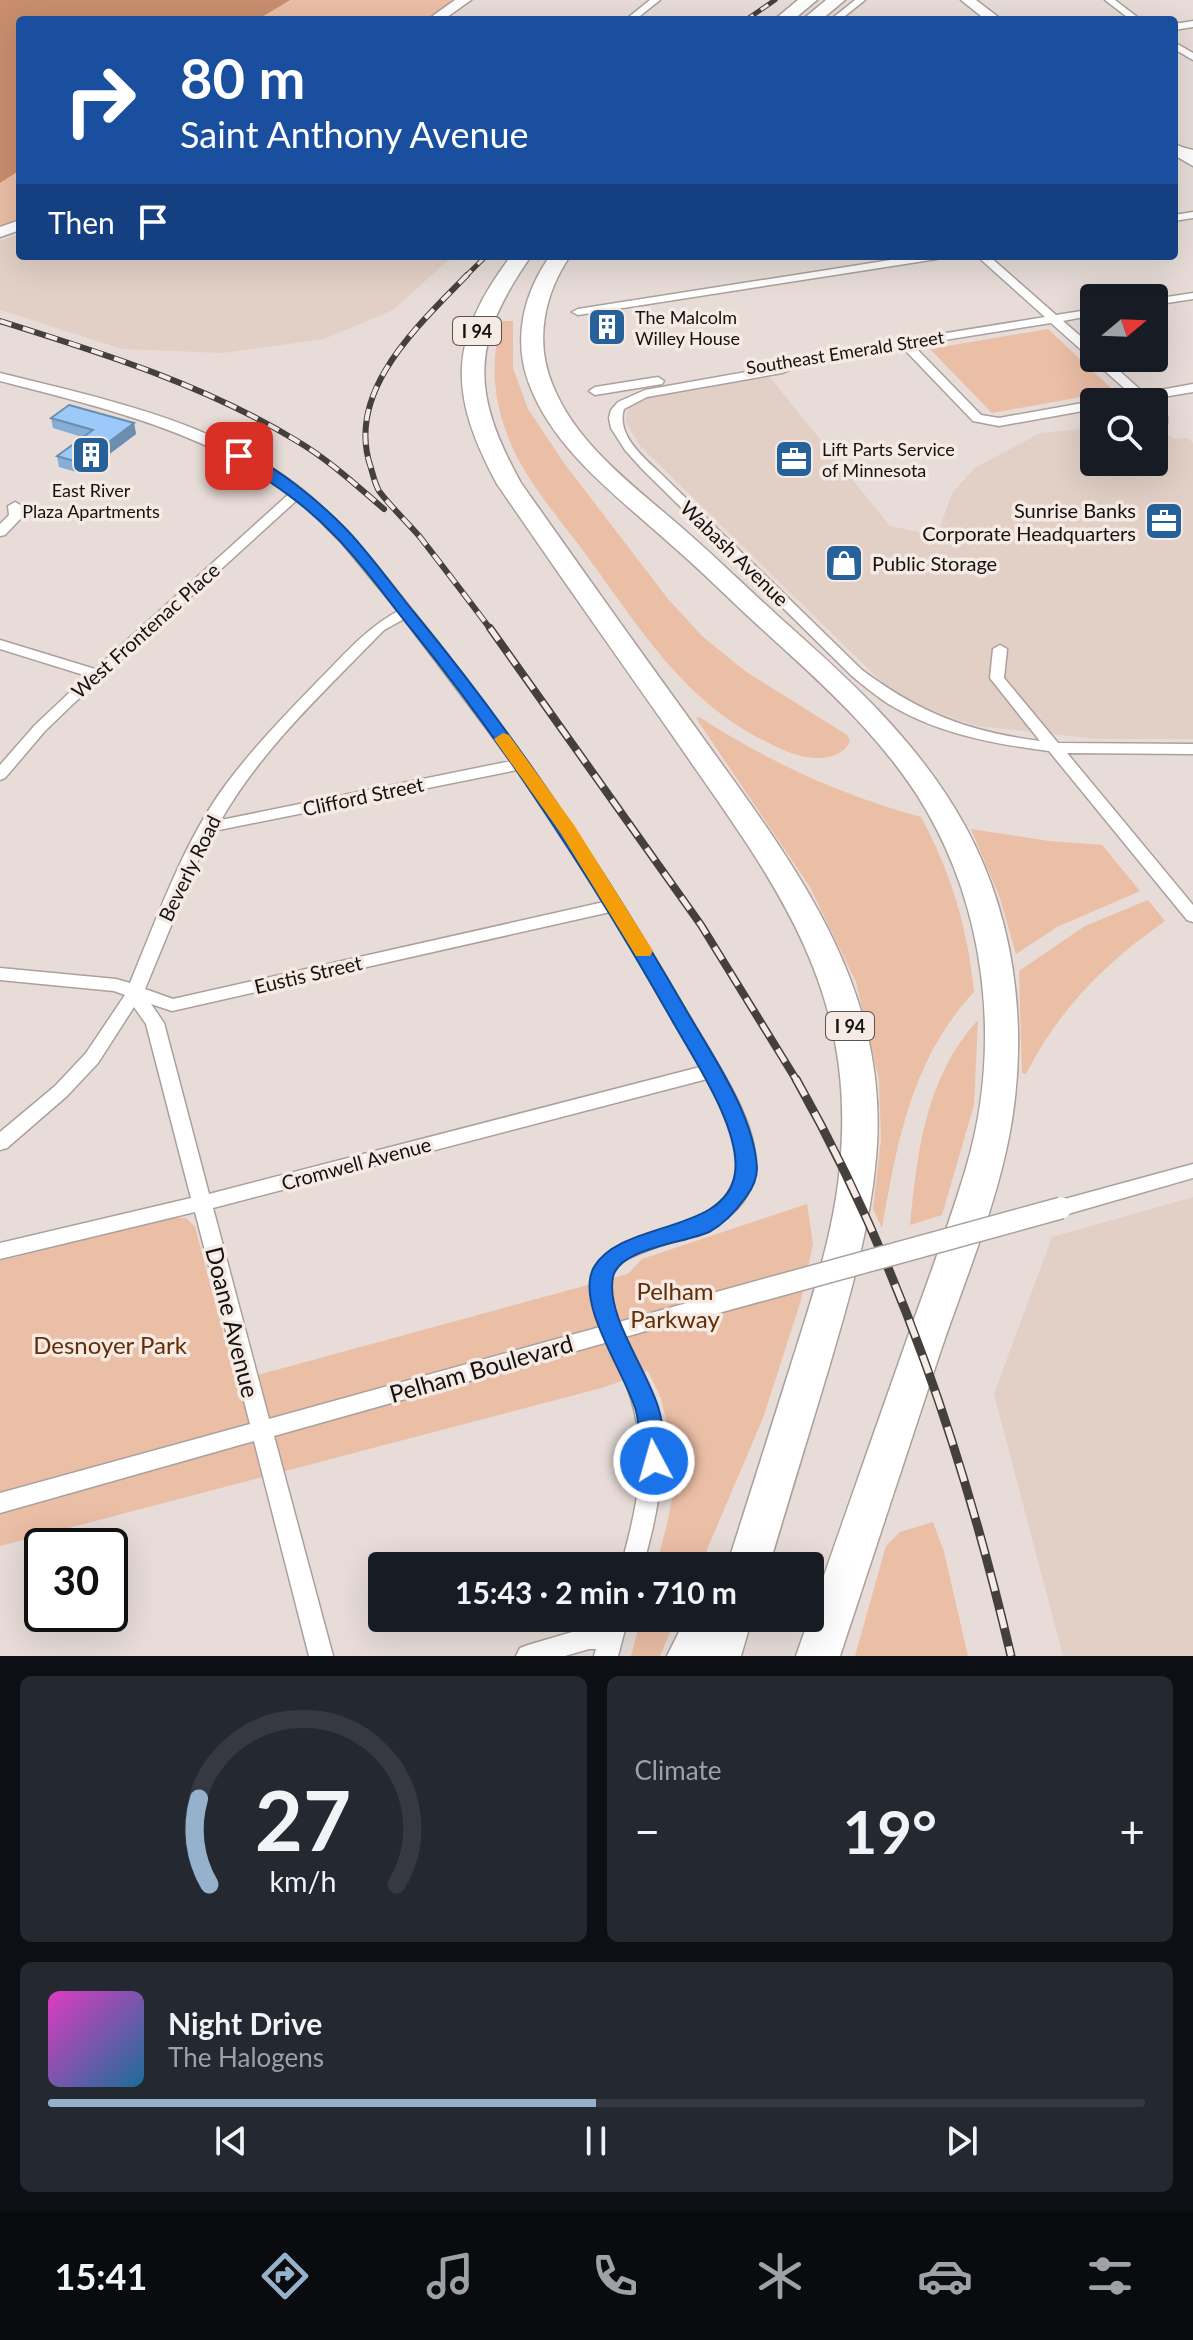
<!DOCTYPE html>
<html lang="en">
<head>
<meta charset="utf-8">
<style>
  body { margin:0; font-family:Lato,sans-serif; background:#242831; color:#f1f3f6; height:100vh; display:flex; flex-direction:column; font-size:30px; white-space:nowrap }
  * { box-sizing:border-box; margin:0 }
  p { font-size:26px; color:#9ea1a6 }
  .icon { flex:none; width:44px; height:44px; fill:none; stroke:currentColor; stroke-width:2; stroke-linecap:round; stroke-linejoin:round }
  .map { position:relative; height:1656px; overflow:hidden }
  .panel { display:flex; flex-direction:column; gap:20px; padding:20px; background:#0d0f14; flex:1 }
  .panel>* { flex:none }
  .guide { position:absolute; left:16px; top:16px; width:1162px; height:244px; border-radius:8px; box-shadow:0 8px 32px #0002; background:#1a4fa0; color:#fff; overflow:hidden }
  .needle { width:52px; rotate:71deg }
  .fabs { position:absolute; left:1080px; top:284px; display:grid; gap:16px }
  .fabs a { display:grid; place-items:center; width:88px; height:88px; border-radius:8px; background:#171b24; box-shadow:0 8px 32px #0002; font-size:40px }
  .speed { position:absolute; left:24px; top:1528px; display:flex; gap:16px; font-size:40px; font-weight:700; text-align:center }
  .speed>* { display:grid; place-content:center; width:104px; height:104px; border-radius:50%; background:#171b24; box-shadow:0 8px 32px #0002; line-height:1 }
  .speed .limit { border:4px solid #111; border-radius:12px; background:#fff; color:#111 }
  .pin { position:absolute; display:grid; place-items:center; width:68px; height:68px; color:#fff; margin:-34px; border-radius:16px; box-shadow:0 4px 12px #0006 }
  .me { position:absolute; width:88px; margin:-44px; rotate:354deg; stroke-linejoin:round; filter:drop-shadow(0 0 6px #0008) }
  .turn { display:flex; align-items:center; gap:28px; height:168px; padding:0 32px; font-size:36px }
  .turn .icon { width:104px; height:104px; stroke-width:2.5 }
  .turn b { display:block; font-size:56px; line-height:68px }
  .then { display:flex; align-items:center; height:76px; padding:0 32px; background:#0003; gap:16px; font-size:30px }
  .big { font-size:60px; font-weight:700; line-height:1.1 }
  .panel .widget { flex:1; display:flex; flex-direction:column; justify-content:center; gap:12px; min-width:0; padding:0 28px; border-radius:12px; background:#242831 }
  .panel .dial { align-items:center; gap:0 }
  .dial svg { height:208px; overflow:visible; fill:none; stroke:#363941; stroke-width:7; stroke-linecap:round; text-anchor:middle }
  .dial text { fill:#f1f3f6; stroke:none }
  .song { display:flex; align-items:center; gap:24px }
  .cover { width:96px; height:96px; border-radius:12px; background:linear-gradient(135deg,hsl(310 70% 55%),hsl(200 70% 35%)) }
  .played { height:8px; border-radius:4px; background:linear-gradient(90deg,#96b1cc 50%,#363941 50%) }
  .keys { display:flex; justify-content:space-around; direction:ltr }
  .heat { display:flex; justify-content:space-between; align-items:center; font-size:44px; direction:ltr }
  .panel .tiles { flex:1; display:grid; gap:20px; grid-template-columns:1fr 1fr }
  .widget:last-child { grid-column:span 2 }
  .trip { position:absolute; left:368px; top:1552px; width:456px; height:80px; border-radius:8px; background:#171b24; box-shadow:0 8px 32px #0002; font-weight:700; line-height:80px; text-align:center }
  .tab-bar { display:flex; height:128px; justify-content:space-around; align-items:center; background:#090b0e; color:#9ea1a6 }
  .tab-bar .icon { width:56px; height:56px }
  .tab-bar .current { color:#96b1cc }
  .tab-bar b { font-size:36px; color:#f1f3f6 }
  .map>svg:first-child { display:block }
  .built { fill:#e2d0c6 }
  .green { fill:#ebbea6 }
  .water { fill:#c88e6e }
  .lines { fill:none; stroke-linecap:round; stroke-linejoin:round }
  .street-casing { stroke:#aba09b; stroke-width:3 }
  .secondary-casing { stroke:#aba09b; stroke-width:3 }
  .highway-casing { stroke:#aba09b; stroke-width:3 }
  .street { fill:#fff; fill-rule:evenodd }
  .secondary { fill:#fff; fill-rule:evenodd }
  .highway { fill:#fff; fill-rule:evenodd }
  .rail-far3-casing { stroke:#44403d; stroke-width:5 }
  .rail-far2-casing { stroke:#44403d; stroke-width:6 }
  .rail-far1-casing { stroke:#44403d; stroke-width:8 }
  .rail-casing { stroke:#44403d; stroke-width:9 }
  .rail-far3 { stroke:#f5eae4; stroke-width:3; stroke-dasharray:9; stroke-linecap:butt }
  .rail-far2 { stroke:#f5eae4; stroke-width:4; stroke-dasharray:12; stroke-linecap:butt }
  .rail-far1 { stroke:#f5eae4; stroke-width:5; stroke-dasharray:15; stroke-linecap:butt }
  .rail { stroke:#f5eae4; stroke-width:6; stroke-dasharray:19; stroke-linecap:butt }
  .street-bridge-casing { stroke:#aba09b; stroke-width:24; stroke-linecap:butt }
  .street-bridge { stroke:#fff; stroke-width:21 }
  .wall { fill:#85add6 }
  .shaded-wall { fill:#6c8dae }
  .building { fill:#9bc9f9; stroke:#6c8dae; stroke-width:2 }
  .route { fill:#1a73e8; stroke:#114b97; stroke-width:2 }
  .slow { fill:#f59e0b }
  .labels { text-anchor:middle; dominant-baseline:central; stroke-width:7; stroke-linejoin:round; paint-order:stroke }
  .far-poi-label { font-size:18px; fill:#151210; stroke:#f5eae4; text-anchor:start }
  .shield { fill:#f5eae4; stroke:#585350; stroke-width:2 }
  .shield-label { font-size:18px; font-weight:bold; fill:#151210 }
  .far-street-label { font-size:18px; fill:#151210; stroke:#f5eae4 }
  .poi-label { font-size:20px; fill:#151210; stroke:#f5eae4; text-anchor:end }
  .street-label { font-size:20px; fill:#151210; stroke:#f5eae4 }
  .near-park-label { font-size:24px; fill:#632d06; stroke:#f5eae4 }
  .near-street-label { font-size:24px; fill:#151210; stroke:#f5eae4 }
</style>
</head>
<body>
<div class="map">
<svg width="1193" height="1656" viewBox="0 0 1193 1656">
  <rect width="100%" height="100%" fill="#e7dcd7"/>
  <g class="built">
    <path d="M20,234V256H453L393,310L324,339L223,353L122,349L0,310V241Z"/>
    <path d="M768,375L890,526L937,536L952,493L975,468L1040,433L1094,428V462H1154V428L1175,439L1188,438L1193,443V739H1096L978,726L930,711L889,689L640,446L626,422L628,405L653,395Z"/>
    <path d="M1193,1197V1656H1063L994,1394L1052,1237Z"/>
  </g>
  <g class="green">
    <path d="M284,0H474L441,20H237Z"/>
    <path d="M20,164V230L0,236V176Z"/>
    <path d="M502,321H513V368L528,409L564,463L668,599L702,636L745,671L847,735L850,741C845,754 828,759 814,758C797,757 778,748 763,740C682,700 636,622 584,552C557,515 523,478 507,434C493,397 490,359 502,321Z"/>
    <path d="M1048,329L1114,391L992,413L930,349Z"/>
    <path d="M699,717C771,763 838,794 921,817C951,873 968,929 974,992C912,1058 897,1142 882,1228L873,1209L881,1140L879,1080L856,982L810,887L696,718Z"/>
    <path d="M971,829L1049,841L1102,845L1140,891L1057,927L1016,954L1000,898Z"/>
    <path d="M1148,900L1165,921C1106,962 1059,1009 1026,1074L1022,1073L1019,971L1085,926Z"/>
    <path d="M978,1020L974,1105L942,1215L910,1225C917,1152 926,1076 978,1020Z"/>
    <path d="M807,1204L813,1244L801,1300L763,1418L700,1566H656C669,1518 679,1482 675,1432H669L661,1398L648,1371L605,1387L0,1546V1261L170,1218H186L195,1227L236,1381L628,1274L642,1259Z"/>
    <path d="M933,1522L944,1552L968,1656H855L886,1546L900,1532Z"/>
    <path d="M641,1618H676L660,1656H631Z"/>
  </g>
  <path class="water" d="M0,0H290L257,20H20V170L0,183Z"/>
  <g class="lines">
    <g class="street-casing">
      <g id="street">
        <path d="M650,0H660L635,20H625Z"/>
        <path d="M855,0H865L840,20H830Z"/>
        <path d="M1105,0H1115L1141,20H1131Z"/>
        <path d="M1193,21V27L1174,30V24Z"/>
        <path d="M1174,42L1193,53V60L1174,49Z"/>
        <path d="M1174,145L1193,150V156L1174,151Z"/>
        <path d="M1193,212V218L1174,221V215Z"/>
        <path d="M916,256H942L937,259L578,315L572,312L578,309Z"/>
        <path d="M977,256H989L1056,315L1094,309V315L1063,321L1094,348V358H1105L1144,393L1193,384V392L1151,399L1153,402H1108L1110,399L1132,395L1051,323L913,345L981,415L999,418L1094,401L1097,402H1094V409L999,426L973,421L902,347L806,363L782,373L647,397L624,409C616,434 642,456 658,471L862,670C920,713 968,732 1040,741L990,678L993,649L1000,645L1007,649L1004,678L1058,743L1193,744V754L1067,753L1193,905V922L1187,920L1049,751C993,744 935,733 887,703C875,695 863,685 852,676L642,469L625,450L611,428L609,418L611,410L618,402L645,390L779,366L792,358L1045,317Z"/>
        <path d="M1193,293V299L1154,305V299Z"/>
        <path d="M0,373C104,399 219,422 304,491C352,530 390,583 429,631C526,754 612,882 690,1017C712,1056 760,1123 755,1169C749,1227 689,1233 646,1251C636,1255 623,1259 616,1268C604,1283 612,1306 619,1322L712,1296L719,1298L722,1304L719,1310L625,1337C671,1426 669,1471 643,1566H621C646,1475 651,1428 608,1342L274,1436L333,1656H309L254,1441L0,1513V1493L250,1424L195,1212L0,1259V1243L191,1198L146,1024L134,1007L98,1063L67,1096L7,1148L0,1150V1132L55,1086L86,1053L125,995L114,991L0,980V968L116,979L130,983C158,916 184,840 227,783C254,747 285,715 316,683C342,657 365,629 398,611L341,542L298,499L73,704L45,731L5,778L0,780V765L35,725L87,676L0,649V640L95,669L290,493C202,431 102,407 0,381ZM404,619L511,761L221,820C263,747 326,690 384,630ZM517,770L604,902L173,999L145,989L199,858L214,831ZM610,912L700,1067L209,1194L164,1023L151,1004L172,1011ZM707,1079C720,1105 742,1141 736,1172C721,1258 550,1204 600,1327L269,1419L213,1208Z"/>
        <path d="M658,377L664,381L662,384L595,395L589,391L595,387Z"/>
        <path d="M1154,406L1167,417V423H1159L1154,417Z"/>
        <path d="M15,502L22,506L23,516L5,535L0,536V524L9,515L8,506Z"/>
        <path d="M1193,1164V1178L1061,1216L1054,1213L1051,1208L1054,1203L1061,1200Z"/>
        <path d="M606,1618H628L618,1656H594L596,1649H589L565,1656H516L520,1648L528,1645L589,1627L602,1628Z"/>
      </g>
    </g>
    <g class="secondary-casing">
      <g id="secondary">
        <path d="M455,0H471L443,20H427Z"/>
        <path d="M961,0H976L1002,20H986Z"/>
        <path d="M1174,143L1193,154V166L1174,155Z"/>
        <path d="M20,220V230L0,237V227Z"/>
      </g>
    </g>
    <g class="highway-casing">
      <g id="highway">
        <path d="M798,0H817L793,20H774Z"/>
        <path d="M826,0H845L821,20H802Z"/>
        <path d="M511,256H531C471,342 470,391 521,483C578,564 635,644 693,724C788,857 892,983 876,1158C870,1228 850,1296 830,1364C810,1431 789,1498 769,1566H727C749,1497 771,1428 793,1358C814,1292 837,1223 841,1153C854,976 764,869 670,732C612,650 554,567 497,484C448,393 448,340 511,256Z"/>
        <path d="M550,256H570C544,294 534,342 553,386C578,448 641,491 689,534C719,560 748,589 778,616C849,679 919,742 965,826C1021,928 1031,1052 1003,1164C987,1229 960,1293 939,1356C906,1456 873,1556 840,1656H796C830,1558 865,1458 900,1359C922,1295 947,1232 966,1168C999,1058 989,932 937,830C897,750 828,689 763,630C731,601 701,570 668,542C618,497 555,451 530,386C512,341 523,294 550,256Z"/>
        <path d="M686,1618H752L741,1656H667Z"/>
      </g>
    </g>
    <use href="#street" class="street"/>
    <use href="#secondary" class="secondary"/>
    <use href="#highway" class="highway"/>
    <g class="rail-far3-casing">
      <g id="rail-far3">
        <path d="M746,20L775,0"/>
        <path d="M465,277L486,256"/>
      </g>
    </g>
    <g class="rail-far2-casing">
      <g id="rail-far2">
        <path d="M467,275C420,324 344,391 371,468C373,475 375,484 379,491C391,507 407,522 420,537C444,568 468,599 491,630"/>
        <path d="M0,321C102,353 205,385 297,441C329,460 356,485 384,509"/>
      </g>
    </g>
    <g class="rail-far1-casing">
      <path id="rail-far1" d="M490,628L701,925L797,1081"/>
    </g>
    <g class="rail-casing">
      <path id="rail" d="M796,1079C898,1260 964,1455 1011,1656"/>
    </g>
    <use href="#rail-far3" class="rail-far3"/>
    <use href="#rail-far2" class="rail-far2"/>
    <use href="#rail-far1" class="rail-far1"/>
    <use href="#rail" class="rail"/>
    <g class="street-bridge-casing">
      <path id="street-bridge" d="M712,1304L1061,1208"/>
    </g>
    <use href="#street-bridge" class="street-bridge"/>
  </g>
  <path class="wall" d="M51,418L134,423L136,434L83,474L59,467L57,456L82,437L53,428Z"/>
  <path class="shaded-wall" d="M134,423L136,434L83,474L81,463Z"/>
  <path class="building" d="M69,405L134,423L81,463L57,456L93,430L51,418Z"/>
  <path class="route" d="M239,452C273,462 323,505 348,531C373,558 394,588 417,616C519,740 606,871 686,1010C712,1055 754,1115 757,1168C757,1179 752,1189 746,1197C736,1211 724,1224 709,1232C685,1243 619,1248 613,1277C605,1316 649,1372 659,1410C664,1426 664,1445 666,1461L662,1469L654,1472L645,1469L641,1461C639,1445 640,1426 636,1411C626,1374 574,1303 594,1267C621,1220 727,1234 735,1173C741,1129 694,1059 673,1022C595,884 511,753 412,630C387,599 363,564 335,536C305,504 271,482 234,459V453Z"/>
  <path class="slow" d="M503,733L509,735L574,825L653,951L650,956H636L560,832L494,739Z"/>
  <defs>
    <g id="building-square" transform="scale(2)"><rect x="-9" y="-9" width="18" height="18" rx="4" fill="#276199" stroke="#f5eae4"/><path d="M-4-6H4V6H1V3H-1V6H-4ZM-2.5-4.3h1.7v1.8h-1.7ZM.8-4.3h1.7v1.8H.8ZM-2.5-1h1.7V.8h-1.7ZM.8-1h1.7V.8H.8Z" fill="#fff"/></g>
    <g id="office-square" transform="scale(2)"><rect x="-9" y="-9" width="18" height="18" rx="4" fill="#276199" stroke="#f5eae4"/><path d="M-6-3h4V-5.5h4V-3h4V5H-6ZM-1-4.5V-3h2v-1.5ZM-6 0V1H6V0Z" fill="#fff"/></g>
    <g id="shop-square" transform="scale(2)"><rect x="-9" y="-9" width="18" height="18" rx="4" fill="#276199" stroke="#f5eae4"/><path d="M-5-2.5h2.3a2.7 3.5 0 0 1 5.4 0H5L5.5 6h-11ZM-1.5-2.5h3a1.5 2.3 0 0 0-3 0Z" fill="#fff"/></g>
  </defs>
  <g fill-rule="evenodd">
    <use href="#building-square" x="607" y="327"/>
    <use href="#building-square" x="91" y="455"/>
    <use href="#office-square" x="794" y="459"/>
    <use href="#office-square" x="1164" y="521"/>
    <use href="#shop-square" x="844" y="563"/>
  </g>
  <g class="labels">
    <g class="far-poi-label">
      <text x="635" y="317">The Malcolm<tspan x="635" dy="21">Willey House</tspan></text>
      <text x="822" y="449">Lift Parts Service<tspan x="822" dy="21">of Minnesota</tspan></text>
      <text x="91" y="490" text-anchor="middle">East River<tspan x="91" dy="21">Plaza Apartments</tspan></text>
    </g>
    <g class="shield">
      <rect x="453" y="317" width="48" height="28" rx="6"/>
      <rect x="826" y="1012" width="48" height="28" rx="6"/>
    </g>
    <g class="shield-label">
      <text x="477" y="331">I 94</text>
      <text x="850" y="1026">I 94</text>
    </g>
    <g class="far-street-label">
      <text transform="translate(845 352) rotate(-9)">Southeast Emerald Street</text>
    </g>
    <g class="poi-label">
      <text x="1136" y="510">Sunrise Banks<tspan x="1136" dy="23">Corporate Headquarters</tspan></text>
      <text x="872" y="563" text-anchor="start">Public Storage</text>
    </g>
    <g class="street-label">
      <text transform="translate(735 553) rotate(44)">Wabash Avenue</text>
      <text transform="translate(145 630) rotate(-42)">West Frontenac Place</text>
      <text transform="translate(363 796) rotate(-12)">Clifford Street</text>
      <text transform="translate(189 868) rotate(-64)">Beverly Road</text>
      <text transform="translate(308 974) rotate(-13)">Eustis Street</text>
      <text transform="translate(356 1163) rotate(-15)">Cromwell Avenue</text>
    </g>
    <g class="near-park-label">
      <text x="675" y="1290">Pelham<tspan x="675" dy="28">Parkway</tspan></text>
      <text x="110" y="1344">Desnoyer Park</text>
    </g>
    <g class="near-street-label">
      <text transform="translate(233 1322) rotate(76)">Doane Avenue</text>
      <text transform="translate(481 1368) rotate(-16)">Pelham Boulevard</text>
    </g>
  </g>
</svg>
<div class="fabs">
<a><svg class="needle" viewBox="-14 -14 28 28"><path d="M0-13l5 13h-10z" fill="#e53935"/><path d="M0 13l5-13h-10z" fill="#9ea1a6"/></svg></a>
<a><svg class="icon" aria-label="search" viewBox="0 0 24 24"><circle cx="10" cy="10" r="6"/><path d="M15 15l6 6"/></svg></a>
</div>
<div class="speed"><div class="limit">30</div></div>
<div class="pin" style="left:239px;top:456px;background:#d93025"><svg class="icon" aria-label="arrive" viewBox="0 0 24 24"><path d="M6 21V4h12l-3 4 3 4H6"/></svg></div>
<svg class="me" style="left:654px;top:1461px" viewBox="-20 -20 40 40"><circle r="17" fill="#1a73e8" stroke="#fff" stroke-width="3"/><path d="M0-11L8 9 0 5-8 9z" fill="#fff"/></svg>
<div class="trip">15:43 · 2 min · 710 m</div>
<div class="guide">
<div class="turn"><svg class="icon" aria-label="right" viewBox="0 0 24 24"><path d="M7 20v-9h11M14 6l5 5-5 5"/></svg><div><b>80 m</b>Saint Anthony Avenue</div></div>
<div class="then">Then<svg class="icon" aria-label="arrive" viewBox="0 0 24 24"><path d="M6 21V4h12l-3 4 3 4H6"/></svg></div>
</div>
</div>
<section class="panel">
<div class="tiles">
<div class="widget dial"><svg viewBox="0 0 100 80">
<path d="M14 69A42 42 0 1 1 86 69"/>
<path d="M14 69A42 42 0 0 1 10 36" stroke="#96b1cc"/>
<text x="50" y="56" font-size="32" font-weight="700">27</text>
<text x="50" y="72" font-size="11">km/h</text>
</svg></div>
<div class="widget"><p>Climate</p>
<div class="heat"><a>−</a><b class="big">19°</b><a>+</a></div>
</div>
<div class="widget">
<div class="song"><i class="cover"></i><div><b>Night Drive</b><p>The Halogens</p></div></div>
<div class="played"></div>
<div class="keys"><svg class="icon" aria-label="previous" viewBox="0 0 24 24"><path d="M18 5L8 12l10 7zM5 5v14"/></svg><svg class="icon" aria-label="pause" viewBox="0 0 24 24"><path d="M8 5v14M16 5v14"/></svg><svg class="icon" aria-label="next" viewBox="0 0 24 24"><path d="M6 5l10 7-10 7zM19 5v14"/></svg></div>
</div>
</div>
</section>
<nav class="tab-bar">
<b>15:41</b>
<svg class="icon current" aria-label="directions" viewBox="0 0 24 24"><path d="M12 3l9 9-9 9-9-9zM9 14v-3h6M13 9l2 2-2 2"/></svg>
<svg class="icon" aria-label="music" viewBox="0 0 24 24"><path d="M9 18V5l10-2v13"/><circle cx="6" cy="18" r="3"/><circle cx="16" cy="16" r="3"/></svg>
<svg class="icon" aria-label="phone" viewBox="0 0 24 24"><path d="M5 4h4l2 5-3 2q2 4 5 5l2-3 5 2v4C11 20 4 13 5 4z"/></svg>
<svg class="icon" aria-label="climate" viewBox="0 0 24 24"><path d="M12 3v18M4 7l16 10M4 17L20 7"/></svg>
<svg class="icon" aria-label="car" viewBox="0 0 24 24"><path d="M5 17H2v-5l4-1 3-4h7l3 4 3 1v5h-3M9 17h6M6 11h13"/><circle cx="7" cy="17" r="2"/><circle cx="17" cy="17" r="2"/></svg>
<svg class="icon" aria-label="filters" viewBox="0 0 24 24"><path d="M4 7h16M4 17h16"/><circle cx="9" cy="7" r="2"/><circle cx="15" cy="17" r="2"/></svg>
</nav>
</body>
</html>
